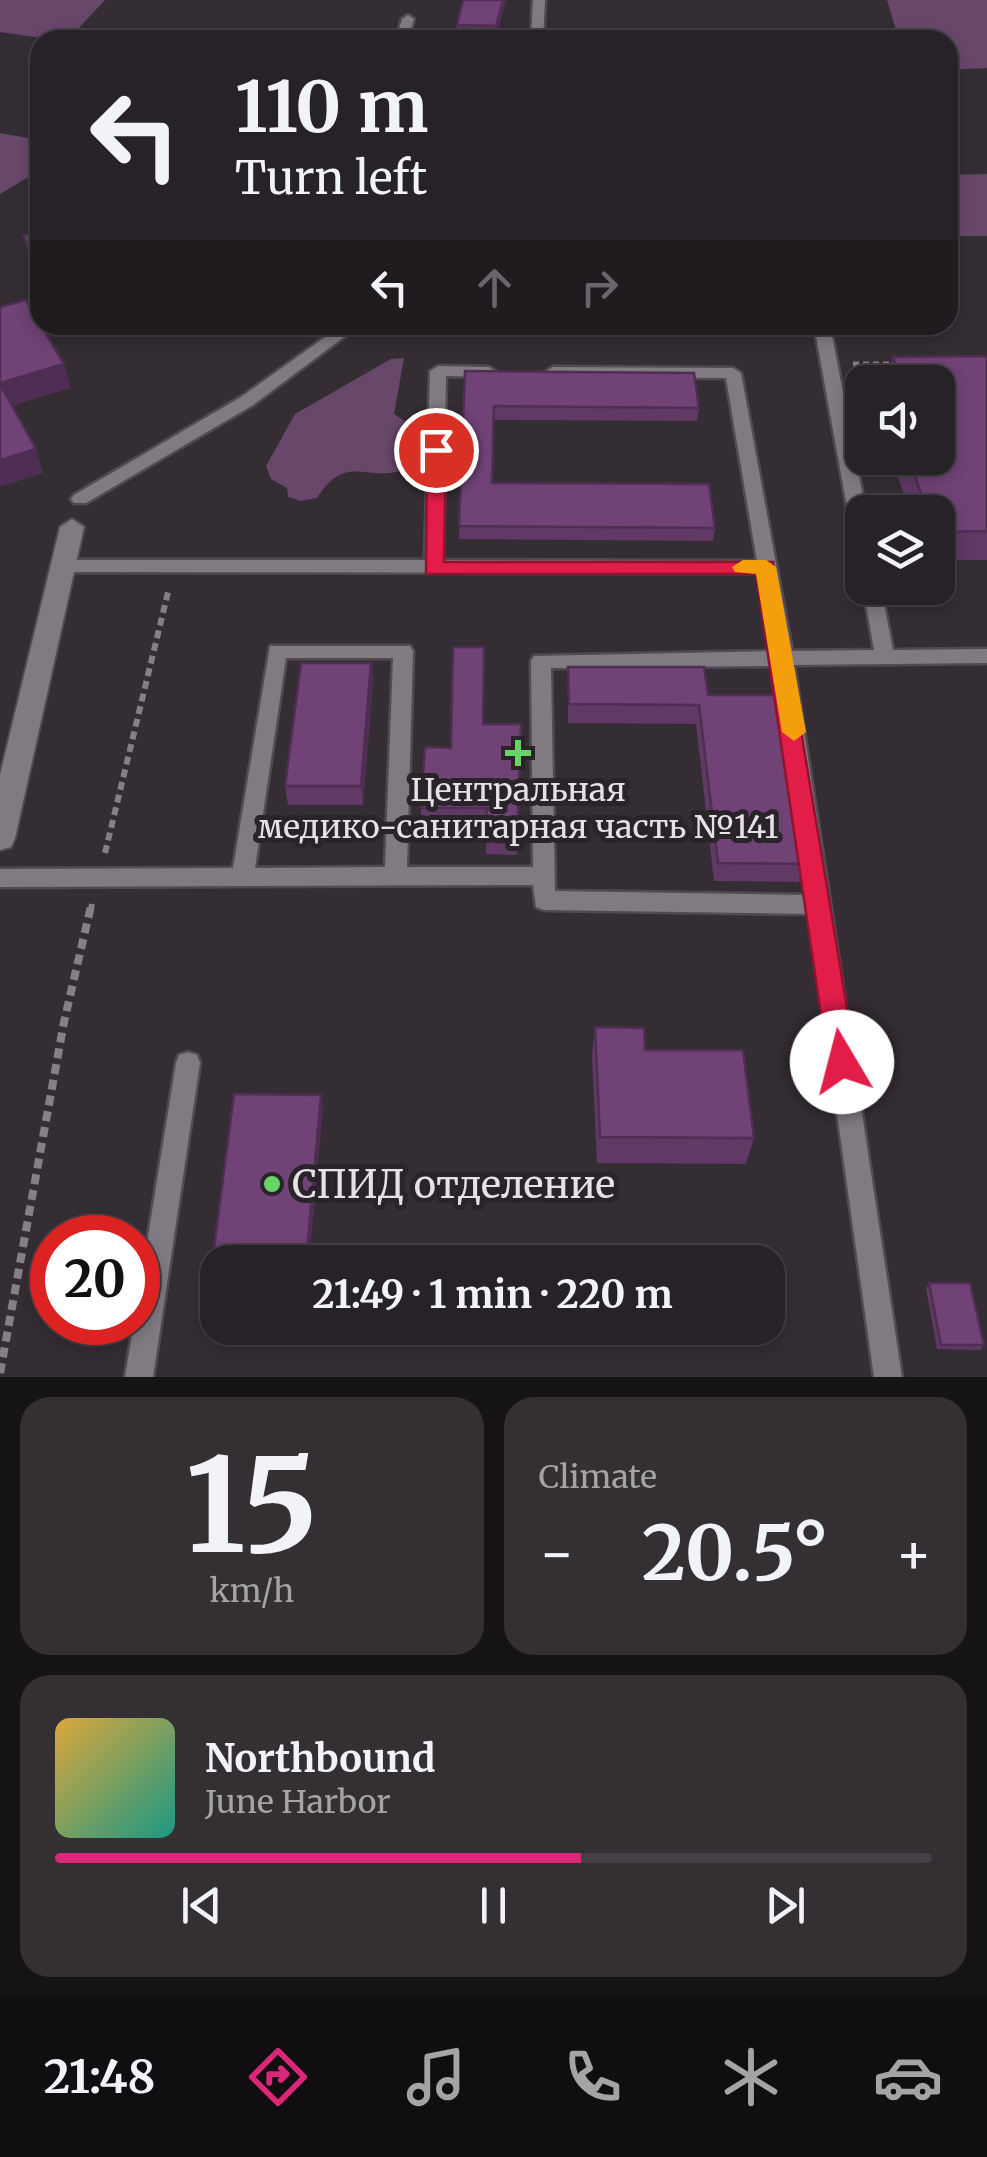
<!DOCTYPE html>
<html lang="en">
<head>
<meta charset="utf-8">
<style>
  body { margin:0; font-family:Merriweather,serif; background:#332f33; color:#f1f3f6; height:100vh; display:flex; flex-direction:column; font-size:38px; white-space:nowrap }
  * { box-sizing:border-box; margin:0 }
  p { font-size:32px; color:#a4a4a7 }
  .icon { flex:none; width:55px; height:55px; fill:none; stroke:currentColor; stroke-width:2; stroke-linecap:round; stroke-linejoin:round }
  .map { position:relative; height:1377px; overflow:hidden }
  .side { display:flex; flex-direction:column; gap:20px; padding:20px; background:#151315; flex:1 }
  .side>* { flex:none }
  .banner { position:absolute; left:30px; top:30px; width:928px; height:305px; border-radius:30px; box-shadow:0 5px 15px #0003,0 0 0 2px #433f44; background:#272227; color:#f1f3f6; overflow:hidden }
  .controls { position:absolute; left:845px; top:365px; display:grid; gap:20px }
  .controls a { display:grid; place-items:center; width:110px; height:110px; border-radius:20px; background:#272227; box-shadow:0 5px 15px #0003,0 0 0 2px #433f44; font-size:50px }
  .speed { position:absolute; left:30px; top:1215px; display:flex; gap:20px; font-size:50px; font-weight:700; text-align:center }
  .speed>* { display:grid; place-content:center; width:130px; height:130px; border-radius:50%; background:#272227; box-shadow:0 5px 15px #0003,0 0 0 2px #433f44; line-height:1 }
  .speed .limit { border:15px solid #d22; background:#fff; color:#111 }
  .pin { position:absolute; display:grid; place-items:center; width:85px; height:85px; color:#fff; margin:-42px; border:5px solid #fff; border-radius:50%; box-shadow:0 2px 10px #0007 }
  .me { position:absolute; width:110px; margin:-55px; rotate:352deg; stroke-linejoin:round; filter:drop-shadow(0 0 8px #0008) }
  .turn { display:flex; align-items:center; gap:35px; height:210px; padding:0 40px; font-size:45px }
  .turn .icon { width:130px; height:130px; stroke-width:2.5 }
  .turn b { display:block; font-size:70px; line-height:85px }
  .lanes { display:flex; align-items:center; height:95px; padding:0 40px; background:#0003; justify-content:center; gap:50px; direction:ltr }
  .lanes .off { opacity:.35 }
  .big { font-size:75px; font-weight:700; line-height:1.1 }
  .side .card { flex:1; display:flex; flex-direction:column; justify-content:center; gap:15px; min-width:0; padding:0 35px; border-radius:30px; background:#332f33 }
  .side .dial { align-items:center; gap:0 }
  .dial b { font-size:130px; line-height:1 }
  .song { display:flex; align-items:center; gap:30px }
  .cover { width:120px; height:120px; border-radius:15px; background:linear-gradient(135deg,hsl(40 70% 55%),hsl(170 70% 35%)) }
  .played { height:10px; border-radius:5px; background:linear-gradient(90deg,#db2777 60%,#433f44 60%) }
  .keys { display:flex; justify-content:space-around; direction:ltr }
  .heat { display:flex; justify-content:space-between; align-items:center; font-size:55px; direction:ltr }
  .side .tiles { flex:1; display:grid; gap:20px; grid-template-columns:1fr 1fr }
  .card:last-child { grid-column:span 2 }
  .trip { position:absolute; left:200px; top:1245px; width:585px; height:100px; border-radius:30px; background:#272227; box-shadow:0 5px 15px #0003,0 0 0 2px #433f44; font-weight:700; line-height:100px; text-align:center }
  .tab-bar { display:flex; height:160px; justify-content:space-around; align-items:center; background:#100e10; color:#a4a4a7 }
  .tab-bar .icon { width:70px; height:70px }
  .tab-bar .current { color:#db2777 }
  .tab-bar b { font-size:45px; color:#f1f3f6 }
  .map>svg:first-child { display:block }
  .green { fill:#67476a }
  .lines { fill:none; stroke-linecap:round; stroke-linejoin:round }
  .service-casing { stroke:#504b50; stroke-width:5 }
  .minor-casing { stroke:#504b50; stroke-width:4 }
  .path-far2 { stroke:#868086; stroke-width:5; stroke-dasharray:6 4; stroke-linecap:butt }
  .path-far1 { stroke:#868086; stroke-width:6; stroke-dasharray:8 5; stroke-linecap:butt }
  .path { stroke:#868086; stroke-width:8; stroke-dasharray:10 6; stroke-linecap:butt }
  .service { fill:#817a82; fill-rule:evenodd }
  .minor { fill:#817a82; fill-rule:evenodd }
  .wall { fill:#603965 }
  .shaded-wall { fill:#4e2e52 }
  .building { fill:#704275; stroke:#4e2e52; stroke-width:2.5 }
  .route { fill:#e11d48; stroke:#92132f; stroke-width:2.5 }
  .slow { fill:#f59e0b }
  .poi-dot { fill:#67d466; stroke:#2a232a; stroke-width:4 }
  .labels { text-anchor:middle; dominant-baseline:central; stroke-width:10; stroke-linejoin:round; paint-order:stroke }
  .poi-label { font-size:32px; fill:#e5e1e5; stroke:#2a232a }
  .near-poi-label { font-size:38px; fill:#e5e1e5; stroke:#2a232a; text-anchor:start }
</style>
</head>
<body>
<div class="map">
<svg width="987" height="1377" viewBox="0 0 987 1377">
  <rect width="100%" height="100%" fill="#342d34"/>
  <g class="green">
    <path d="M0,0H105L75,32L35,37L0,32Z"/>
    <path d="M887,0H987V68L948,70V40H899Z"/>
    <path d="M0,133L40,140V170L0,194Z"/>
    <path d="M987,174V236H948V175Z"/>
    <path d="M404,358L394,414L412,426L410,467C370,487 348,449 317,498L301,501L288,497L287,488L271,479L266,466L295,414L391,359Z"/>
  </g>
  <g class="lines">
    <g class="service-casing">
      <g id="service">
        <path d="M533,0H545L543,40H531Z"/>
        <path d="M408,15L414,19L408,40H396L402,19Z"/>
        <path d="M342,325H360L253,405L86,503H74L71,499L74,495L241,397Z"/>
        <path d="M814,325H830L866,512H862V546L853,540Z"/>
        <path d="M438,366L489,367L497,372L489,377L446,376L443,560L757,561L726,378L553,377L545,372L553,367L733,368L741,373L792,651L874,650L863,588H881L893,650L987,649V663L794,665L902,1377H874L809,914L544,910L536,907L533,885L0,887V869L233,868L270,646H410L413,651L407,867H533L531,661L534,656L772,651L759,573L64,572L55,566L64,560H425L430,371ZM286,658H393L385,867L255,868ZM774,666L806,895L555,891L551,668Z"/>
        <path d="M188,1052L197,1055L200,1063L153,1377H125L134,1322H138V1298L176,1063L179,1055Z"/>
      </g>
    </g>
    <g class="minor-casing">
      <path id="minor" d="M72,519L84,527L15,838L11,847L0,850V775L60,527Z"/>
    </g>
    <path class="path-far2" d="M853,364H896"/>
    <g class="path-far1">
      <path d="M105,853L169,588"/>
      <path d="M91,909L92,904"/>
    </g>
    <path class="path" d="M0,1373L64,1022L91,906"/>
    <use href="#service" class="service"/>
    <use href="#minor" class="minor"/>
  </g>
  <g class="wall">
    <path d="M463,0H506L496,37L457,36V25Z"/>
    <path d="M40,232V274L27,248L23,236Z"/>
    <path d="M987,356V560H938V512H910L898,477L904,458H938V382H886L893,357Z"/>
    <path d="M465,371L699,408L697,421L494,420L492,483L715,528L713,541L459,539Z"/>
    <path d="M371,663L373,682L363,805H288L285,786Z"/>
    <path d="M568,667L708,695L804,864L799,882L714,881L696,724L568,723Z"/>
    <path d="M521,724L517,855L486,854V820H421V808L451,748Z"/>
    <path d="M595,1027L645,1050L754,1138L746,1164L597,1163L592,1055Z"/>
    <path d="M321,1095L323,1106L309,1262H218V1273H216L212,1263Z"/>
    <path d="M929,1283L984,1345L980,1350L937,1349L926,1288Z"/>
  </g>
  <g class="shaded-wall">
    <path d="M503,0H506L496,37V26Z"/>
    <path d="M64,364L71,388L7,407L0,383Z"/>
    <path d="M36,449L43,473L0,487V460Z"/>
    <path d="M371,663L373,682L363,805L361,786Z"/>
    <path d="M321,1095L323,1106L309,1262H306Z"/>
  </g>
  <g class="building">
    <path d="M463,0H503L496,26L457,25Z"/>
    <path d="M40,232V268L23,236Z"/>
    <path d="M26,300L64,364L0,383V307Z"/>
    <path d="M987,356V531L938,532V512H927L909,458H938V382H901L893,357Z"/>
    <path d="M465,371L694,373L699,408L494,406L492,483L709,484L715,528L459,526Z"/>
    <path d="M0,384L36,449L0,460Z"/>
    <path d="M453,647H484L483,724H521L517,843L485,842L487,808H421L425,747L451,748Z"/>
    <path d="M301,663H371L361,786H285Z"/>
    <path d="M568,667H704L708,695H776L804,864L718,863L699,705L569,704Z"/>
    <path d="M595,1027L644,1028L645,1050H743L754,1138L600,1137Z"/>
    <path d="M234,1094L321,1095L306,1262L212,1263Z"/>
    <path d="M929,1283H970L984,1345H941Z"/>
  </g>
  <path class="route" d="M436,444L446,450L444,562H773L856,1062L852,1071L842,1075L832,1071L828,1062L756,574H426L427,450Z"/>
  <path class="slow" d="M743,560H766L776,567L806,732L794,741L782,732L756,574L735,572L732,567Z"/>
  <g class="poi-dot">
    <path d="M513 738h10v10h10v10h-10v10h-10v-10h-10v-10h10z"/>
    <circle cx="272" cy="1184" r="10"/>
  </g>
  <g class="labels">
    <g class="poi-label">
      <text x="518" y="790">Центральная<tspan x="518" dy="37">медико-санитарная часть №141</tspan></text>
    </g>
    <g class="near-poi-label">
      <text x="292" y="1184">СПИД отделение</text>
    </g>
  </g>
</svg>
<div class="controls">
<a><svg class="icon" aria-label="sound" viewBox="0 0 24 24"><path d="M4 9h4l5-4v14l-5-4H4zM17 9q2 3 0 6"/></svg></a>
<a><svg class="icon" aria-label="layers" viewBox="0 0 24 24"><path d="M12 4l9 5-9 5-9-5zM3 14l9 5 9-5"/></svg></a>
</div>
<div class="speed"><div class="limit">20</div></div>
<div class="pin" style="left:436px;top:450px;background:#d93025"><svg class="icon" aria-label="arrive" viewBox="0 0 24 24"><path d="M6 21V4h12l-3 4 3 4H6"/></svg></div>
<svg class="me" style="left:842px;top:1062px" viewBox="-20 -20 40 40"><circle r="19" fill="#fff"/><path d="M0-13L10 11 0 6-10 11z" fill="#e11d48"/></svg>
<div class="trip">21:49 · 1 min · 220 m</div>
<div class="banner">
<div class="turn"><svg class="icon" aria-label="left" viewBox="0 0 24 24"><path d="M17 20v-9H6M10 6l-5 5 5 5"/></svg><div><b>110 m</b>Turn left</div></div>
<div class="lanes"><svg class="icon" aria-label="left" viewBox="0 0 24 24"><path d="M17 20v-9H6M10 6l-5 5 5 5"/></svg><svg class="icon off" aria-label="ahead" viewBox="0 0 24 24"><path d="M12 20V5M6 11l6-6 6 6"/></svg><svg class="icon off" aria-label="right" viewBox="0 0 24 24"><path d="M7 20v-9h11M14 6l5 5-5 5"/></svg></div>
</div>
</div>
<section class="side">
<div class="tiles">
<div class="card dial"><b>15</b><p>km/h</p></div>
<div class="card"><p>Climate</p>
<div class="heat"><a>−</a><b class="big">20.5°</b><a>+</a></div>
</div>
<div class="card">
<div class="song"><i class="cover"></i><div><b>Northbound</b><p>June Harbor</p></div></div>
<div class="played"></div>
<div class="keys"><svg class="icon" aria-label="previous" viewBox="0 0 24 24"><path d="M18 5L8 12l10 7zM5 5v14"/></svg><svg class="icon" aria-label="pause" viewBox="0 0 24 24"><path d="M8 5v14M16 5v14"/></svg><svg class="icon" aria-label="next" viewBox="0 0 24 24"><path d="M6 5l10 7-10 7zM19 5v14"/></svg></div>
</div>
</div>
</section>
<nav class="tab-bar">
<b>21:48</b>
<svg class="icon current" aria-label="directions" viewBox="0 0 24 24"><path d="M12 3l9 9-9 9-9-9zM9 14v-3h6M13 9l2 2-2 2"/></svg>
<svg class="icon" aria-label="music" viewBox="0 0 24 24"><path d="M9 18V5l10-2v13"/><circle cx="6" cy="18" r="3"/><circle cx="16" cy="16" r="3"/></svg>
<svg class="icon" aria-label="phone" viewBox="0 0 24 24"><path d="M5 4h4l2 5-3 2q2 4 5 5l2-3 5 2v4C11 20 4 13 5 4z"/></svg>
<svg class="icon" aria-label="climate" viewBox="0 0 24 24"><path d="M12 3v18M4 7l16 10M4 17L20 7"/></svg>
<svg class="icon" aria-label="car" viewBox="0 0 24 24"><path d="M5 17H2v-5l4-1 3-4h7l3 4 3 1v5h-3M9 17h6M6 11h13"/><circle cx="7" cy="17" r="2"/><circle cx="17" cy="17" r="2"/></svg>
</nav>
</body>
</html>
